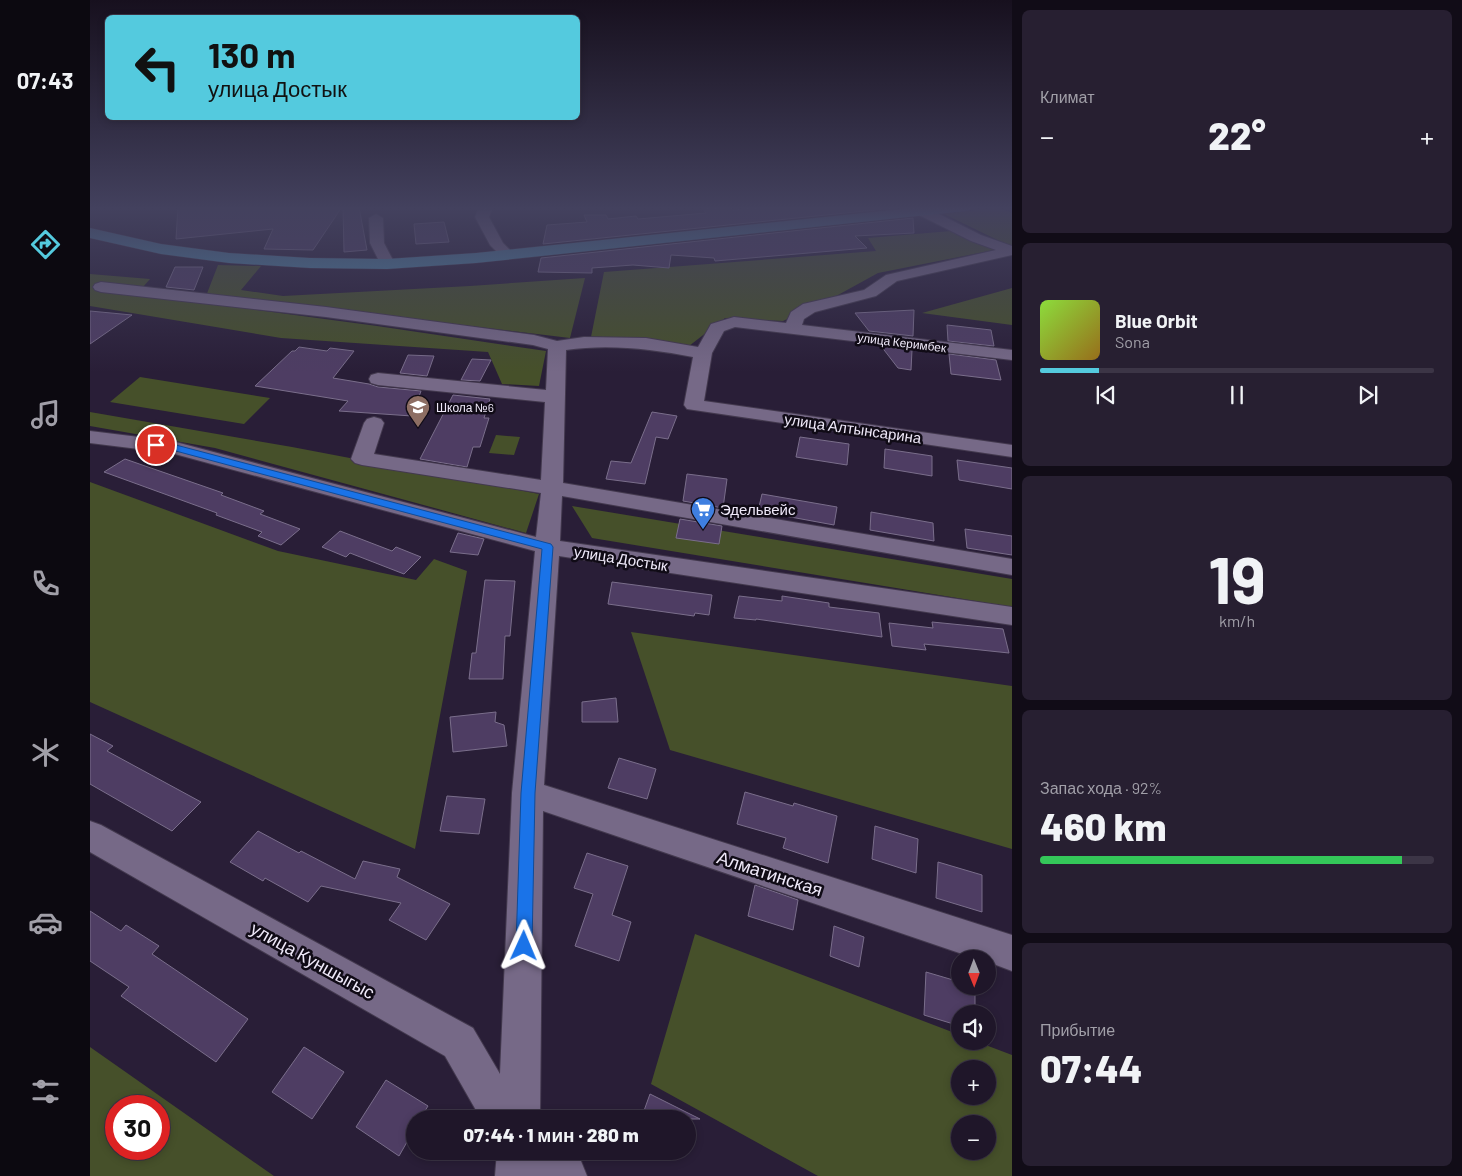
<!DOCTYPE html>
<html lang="ru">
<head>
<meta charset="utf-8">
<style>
  body { margin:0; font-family:Barlow,sans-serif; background:#271f31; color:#f1f3f6; height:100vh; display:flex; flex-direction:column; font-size:19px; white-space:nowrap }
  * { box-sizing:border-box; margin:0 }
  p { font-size:16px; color:#a19fa8 }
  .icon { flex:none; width:28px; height:28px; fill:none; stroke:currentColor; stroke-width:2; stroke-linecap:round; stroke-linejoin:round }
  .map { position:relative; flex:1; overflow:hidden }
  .drawer { display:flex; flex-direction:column; gap:10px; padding:10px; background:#110c17; width:450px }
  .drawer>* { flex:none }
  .hud { position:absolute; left:15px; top:15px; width:475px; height:105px; border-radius:8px; box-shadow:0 2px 8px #0003,0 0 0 1px #3c3546; background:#54cade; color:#111; overflow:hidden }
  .needle { width:32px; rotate:179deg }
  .controls { position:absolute; left:861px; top:950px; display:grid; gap:10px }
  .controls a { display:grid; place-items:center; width:45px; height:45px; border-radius:50%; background:#1f1629; box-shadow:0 2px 8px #0003,0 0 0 1px #3c3546; font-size:25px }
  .speed { position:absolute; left:15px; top:1095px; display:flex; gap:10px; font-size:25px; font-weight:700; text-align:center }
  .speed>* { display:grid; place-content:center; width:65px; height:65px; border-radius:50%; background:#1f1629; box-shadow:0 2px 8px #0003,0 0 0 1px #3c3546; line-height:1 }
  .speed .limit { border:8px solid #d22; background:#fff; color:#111 }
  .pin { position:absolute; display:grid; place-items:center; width:42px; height:42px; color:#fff; margin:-21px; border:2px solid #fff; border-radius:50%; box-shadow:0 1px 5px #0007 }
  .me { position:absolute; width:55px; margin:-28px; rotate:1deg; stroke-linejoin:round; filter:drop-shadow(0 0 4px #0008) }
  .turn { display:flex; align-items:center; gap:18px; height:105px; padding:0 20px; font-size:22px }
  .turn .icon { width:65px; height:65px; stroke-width:2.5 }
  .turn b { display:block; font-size:35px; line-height:42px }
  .big { font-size:38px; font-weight:800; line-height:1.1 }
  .drawer .widget { flex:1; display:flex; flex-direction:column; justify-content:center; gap:8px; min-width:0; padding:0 18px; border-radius:8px; background:#271f31 }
  .drawer .dial { align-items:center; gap:0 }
  .dial b { font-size:65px; line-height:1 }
  .song { display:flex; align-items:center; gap:15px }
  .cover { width:60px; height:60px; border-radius:8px; background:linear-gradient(135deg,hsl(90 70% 55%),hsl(40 70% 35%)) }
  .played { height:5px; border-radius:2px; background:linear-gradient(90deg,#54cade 15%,#3c3546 15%) }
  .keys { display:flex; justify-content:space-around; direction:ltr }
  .heat { display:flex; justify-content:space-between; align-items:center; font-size:28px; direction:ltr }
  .charge { height:8px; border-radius:4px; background:linear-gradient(90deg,#34c759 92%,#3c3546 0) }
  .trip { position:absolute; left:316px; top:1110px; width:290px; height:50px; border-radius:25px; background:#1f1629; box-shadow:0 2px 8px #0003,0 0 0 1px #3c3546; font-weight:800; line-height:50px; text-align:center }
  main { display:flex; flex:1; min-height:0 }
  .dock { display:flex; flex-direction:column; width:90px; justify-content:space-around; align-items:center; background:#0c0910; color:#a19fa8 }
  .dock .icon { width:35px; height:35px }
  .dock .selected { color:#54cade }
  .dock b { font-size:22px; color:#f1f3f6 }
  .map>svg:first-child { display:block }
  .green { fill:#46502a; fill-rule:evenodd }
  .building { fill:#4e3d63; stroke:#7a6e8b }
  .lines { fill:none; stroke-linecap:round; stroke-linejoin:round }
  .minor-casing { stroke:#43394e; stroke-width:2 }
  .major-casing { stroke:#43394e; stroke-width:1 }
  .minor { fill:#766987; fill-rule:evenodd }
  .major { fill:#4e87a6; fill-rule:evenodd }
  .route { fill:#1a73e8; stroke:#114b97 }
  .labels { text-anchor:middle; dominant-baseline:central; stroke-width:5; stroke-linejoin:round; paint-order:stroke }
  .far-street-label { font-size:12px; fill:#efe9f9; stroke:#100b16 }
  .far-poi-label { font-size:12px; fill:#efe9f9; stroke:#100b16; text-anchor:start }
  .street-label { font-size:15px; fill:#efe9f9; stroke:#100b16 }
  .poi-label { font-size:15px; fill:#efe9f9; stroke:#100b16; text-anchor:start }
  .near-street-label { font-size:18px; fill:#efe9f9; stroke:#100b16 }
</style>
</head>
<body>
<main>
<nav class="dock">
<b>07:43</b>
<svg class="icon selected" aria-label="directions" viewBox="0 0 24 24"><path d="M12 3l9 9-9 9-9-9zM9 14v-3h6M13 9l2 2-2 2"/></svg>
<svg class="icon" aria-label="music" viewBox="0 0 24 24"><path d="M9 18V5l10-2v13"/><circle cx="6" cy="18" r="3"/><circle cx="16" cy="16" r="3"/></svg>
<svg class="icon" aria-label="phone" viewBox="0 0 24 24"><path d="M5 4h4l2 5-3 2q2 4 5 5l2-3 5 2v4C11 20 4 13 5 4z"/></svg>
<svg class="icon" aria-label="climate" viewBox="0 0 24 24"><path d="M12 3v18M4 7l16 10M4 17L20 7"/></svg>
<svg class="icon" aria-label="car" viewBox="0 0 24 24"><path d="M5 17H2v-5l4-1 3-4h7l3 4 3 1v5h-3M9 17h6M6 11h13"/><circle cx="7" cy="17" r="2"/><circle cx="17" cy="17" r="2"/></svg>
<svg class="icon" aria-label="filters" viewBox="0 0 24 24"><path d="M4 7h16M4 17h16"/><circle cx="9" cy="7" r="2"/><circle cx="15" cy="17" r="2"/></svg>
</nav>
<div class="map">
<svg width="922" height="1176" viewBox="0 0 922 1176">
  <rect width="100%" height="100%" fill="#291e37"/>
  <g class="green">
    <path d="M908,207L922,213V247L854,214Z"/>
    <path d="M861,231L904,250L788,273L748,295L693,321L635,318L599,346L501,337L514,272L786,251L778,238Z"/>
    <path d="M128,265L171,266L151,290L193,296L380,286L495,278L480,338L323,319L178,304L167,310L287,326L456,351L449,386L412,384L398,352L191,338L0,306V274L60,279L45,296H116Z"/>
    <path d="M922,288V325L832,313Z"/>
    <path d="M50,377L180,398L154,424L20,402Z"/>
    <path d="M0,412L202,447L449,494L436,533L125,448L0,426Z"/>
    <path d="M406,435L430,437L424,455L399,453Z"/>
    <path d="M0,482L188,551L326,580L344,559L377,571L325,849L0,702Z"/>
    <path d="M482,506L922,579V607L502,538Z"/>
    <path d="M541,632L922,686V849L580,750Z"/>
    <path d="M605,934L870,1035V1041H885L922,1055V1176H728L561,1084ZM870,1069H898V1096H870ZM870,1124H898V1151H870Z"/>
    <path d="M0,1047L184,1176H0ZM69,1106V1149H26V1106Z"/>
  </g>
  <g class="building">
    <path d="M88,207H252L223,250L174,249L183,229L86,239Z"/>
    <path d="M253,207H269L277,250L254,252Z"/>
    <path d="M640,207L643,210L675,207H814L453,244L457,225L497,222L494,215H516L518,219L546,216L548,219L616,213L613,209Z"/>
    <path d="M823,218L824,233L765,236L777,248L625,261L624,258L581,255L579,268L543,265L502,268V273L448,272L451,258Z"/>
    <path d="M354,222L359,242L326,244L324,224Z"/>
    <path d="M85,267H113L104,290L76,287Z"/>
    <path d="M824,310L823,336L779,331L765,313Z"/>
    <path d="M0,311L42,315L0,344Z"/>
    <path d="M857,325L901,330L904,346L858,341Z"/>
    <path d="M791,346L822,350L821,370L808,368Z"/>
    <path d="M209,347L237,351L240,348L264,351L243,378L279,384L288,387L331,391L322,416L249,411L258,401L165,386L202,351H205Z"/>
    <path d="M859,354L906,360L911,380L861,374Z"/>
    <path d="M318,355L344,356L337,376L310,373Z"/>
    <path d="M382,359L401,360L390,381L371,380Z"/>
    <path d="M363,395L400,399L394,418H399L390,447H383L377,467L330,459Z"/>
    <path d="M562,412L587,416L578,439L566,437L555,484L516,479L521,461L541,463Z"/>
    <path d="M710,437L759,444L757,465L706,457Z"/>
    <path d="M795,449L842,456V476L794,468Z"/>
    <path d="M35,459L133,493L131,495L174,511L170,514L210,529L191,545L168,536L172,532L126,515L127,513L14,472Z"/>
    <path d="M867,460L922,468V489L869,480Z"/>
    <path d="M597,474L637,479L633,508L593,501Z"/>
    <path d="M672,494L747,507L744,525L668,511Z"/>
    <path d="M781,512L843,523L844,541L780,530Z"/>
    <path d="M590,519L632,526L629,544L586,538Z"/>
    <path d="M875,529L922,536V555L877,548Z"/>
    <path d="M250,531L302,551L306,547L331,557L314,574L260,553L256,557L232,547Z"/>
    <path d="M368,533L394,539L388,555L360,552Z"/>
    <path d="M395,580L425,581L420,636H415L413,679H379L382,653H386Z"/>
    <path d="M522,582L622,595L619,615L605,613L604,616L518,604Z"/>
    <path d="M649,596L692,601V596L739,603V607L789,613L792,637L666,619V620L644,618Z"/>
    <path d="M842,622L913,629L919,653L834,644L836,650L802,646L799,623L843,628Z"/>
    <path d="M526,698L528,722H492V702Z"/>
    <path d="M406,712L405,722L414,725L417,746L363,752L360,717Z"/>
    <path d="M0,734L23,746L17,751L111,802L82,831L0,784Z"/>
    <path d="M529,758L566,769L557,799L518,788Z"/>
    <path d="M655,792L703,806L704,803L747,816L738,863L693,848L696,838L647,824Z"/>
    <path d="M357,796L395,799L389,834L350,831Z"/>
    <path d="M785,826L828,839L826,873L782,859Z"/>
    <path d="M168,831L209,853L211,851L265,879L273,861L310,869L307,877L360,904L336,940L299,920L311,903L231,886L218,902L175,878L173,881L140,862Z"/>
    <path d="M497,853L538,866L522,915L541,922L529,961L485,946L503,894L484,888Z"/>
    <path d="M848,862L892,875V912L846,898Z"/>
    <path d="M665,885L708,900L703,930L658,916Z"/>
    <path d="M0,911L31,931L36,925L69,946L62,954L158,1019L126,1062L31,996L39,987L0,961Z"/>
    <path d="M744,926L774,937L769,967L740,956Z"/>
    <path d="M836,972L870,982V986L885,987V1014H870V1026L834,1015Z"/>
    <path d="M214,1047L254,1072L222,1119L182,1092Z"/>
    <path d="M296,1080L338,1106L330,1119H325V1128L309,1156L266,1127Z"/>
    <path d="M560,1094L610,1119H551Z"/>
  </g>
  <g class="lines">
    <g class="minor-casing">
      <g id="minor">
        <path d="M389,207H403L399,217L413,243L425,255L423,258H413L400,245L385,217Z"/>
        <path d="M817,207H835L891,235L922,246V255L807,281L786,296L725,312L714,319L712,325L922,350V360L645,327L634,331L622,353L614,401L922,445V457L597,409L594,405L603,357C561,349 519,344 476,350L473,483L922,559V575L472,496L470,541L922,607V625L469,556L454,785L922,935V971L898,962V959H887L453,811L450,1119H391L355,1056L0,852V821L11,825L383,1028L410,1074L422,793L445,551L81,453L0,443V431L82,441L446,537L451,493L272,465L265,463L261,459L274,423L277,419L284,417L291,419L294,423L284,454L451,480L455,402L288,385L281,383L279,379L281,375L288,373L456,390L458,349L443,345L236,317L11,292L5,290L3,287L5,284L11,282L236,307L444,335L467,341L494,337L556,338L608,347L621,324L644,317L696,323L701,312L713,304L774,290L796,275L906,250L881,241L819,210Z"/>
        <path d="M286,214L293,218L294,243L305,264L302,267H292L280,243L279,218Z"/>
        <path d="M407,1151H477L491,1161L497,1176H405Z"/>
      </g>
    </g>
    <g class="major-casing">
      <path id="major" d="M832,207H882L880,210L875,211L386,263L297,269L220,268L139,263L71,254L0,238V228L71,244L139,253L220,258L297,259L386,253Z"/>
    </g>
    <use href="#minor" class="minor"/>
    <use href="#major" class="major"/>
  </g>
  <linearGradient id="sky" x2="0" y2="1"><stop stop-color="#17101e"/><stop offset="0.56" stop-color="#43415e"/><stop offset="1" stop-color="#43415e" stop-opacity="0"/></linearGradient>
  <rect width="922" height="372" fill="url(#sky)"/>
  <path class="route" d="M66,442L86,445L461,544L463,547L445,793L442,946L440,952L434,954L428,952L426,946L431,793L452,549L82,450L63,447L61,445Z"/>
  <defs>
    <g id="school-pin" transform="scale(1.25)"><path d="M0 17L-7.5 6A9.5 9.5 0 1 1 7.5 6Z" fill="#8d6e63" stroke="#100b16"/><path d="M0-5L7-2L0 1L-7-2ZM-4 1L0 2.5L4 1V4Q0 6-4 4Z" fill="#fff"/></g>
    <g id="supermarket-pin" transform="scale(1.25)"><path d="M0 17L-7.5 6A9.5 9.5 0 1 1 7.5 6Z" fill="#3f7fe0" stroke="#100b16"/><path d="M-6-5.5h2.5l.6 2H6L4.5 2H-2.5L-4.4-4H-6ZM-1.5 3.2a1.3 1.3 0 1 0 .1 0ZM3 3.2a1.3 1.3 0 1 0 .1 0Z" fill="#fff"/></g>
  </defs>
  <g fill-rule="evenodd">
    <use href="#school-pin" x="328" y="407"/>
    <use href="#supermarket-pin" x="613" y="509"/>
  </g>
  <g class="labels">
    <g class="far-street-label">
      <text transform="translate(812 342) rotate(7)">улица Керимбек</text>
    </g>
    <g class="far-poi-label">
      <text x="346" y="407">Школа №6</text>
    </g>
    <g class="street-label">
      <text transform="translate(763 428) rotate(8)">улица Алтынсарина</text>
      <text transform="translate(531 558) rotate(9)">улица Достык</text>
    </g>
    <g class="poi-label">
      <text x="630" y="509">Эдельвейс</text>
    </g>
    <g class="near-street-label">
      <text transform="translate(680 873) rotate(18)">Алматинская</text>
      <text transform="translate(223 960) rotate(29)">улица Куншыгыс</text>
    </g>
  </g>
</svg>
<div class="controls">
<a><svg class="needle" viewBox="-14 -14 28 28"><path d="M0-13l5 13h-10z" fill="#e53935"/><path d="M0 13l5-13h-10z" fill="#a19fa8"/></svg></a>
<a><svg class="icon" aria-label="sound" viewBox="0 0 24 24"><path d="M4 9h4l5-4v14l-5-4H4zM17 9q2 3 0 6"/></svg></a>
<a>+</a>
<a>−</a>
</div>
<div class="speed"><div class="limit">30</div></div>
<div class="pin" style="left:66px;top:445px;background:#d93025"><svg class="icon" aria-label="arrive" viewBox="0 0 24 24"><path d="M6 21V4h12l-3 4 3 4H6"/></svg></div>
<svg class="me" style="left:434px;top:946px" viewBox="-20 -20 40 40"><path d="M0-17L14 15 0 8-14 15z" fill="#1a73e8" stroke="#fff" stroke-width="4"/></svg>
<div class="trip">07:44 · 1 мин · 280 m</div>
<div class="hud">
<div class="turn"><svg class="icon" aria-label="left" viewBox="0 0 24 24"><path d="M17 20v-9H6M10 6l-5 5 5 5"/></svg><div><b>130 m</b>улица Достык</div></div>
</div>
</div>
<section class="drawer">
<div class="widget"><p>Климат</p>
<div class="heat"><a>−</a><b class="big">22°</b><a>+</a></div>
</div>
<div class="widget">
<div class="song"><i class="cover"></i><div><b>Blue Orbit</b><p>Sona</p></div></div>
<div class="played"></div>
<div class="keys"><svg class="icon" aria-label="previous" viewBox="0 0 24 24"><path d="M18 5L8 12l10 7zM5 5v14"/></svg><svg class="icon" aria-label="pause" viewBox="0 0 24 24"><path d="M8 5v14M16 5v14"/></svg><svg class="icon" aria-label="next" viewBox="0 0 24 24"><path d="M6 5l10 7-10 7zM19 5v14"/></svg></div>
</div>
<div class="widget dial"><b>19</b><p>km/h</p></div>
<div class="widget"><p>Запас хода · 92%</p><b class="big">460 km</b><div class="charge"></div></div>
<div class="widget"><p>Прибытие</p><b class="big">07:44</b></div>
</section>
</main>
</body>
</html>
